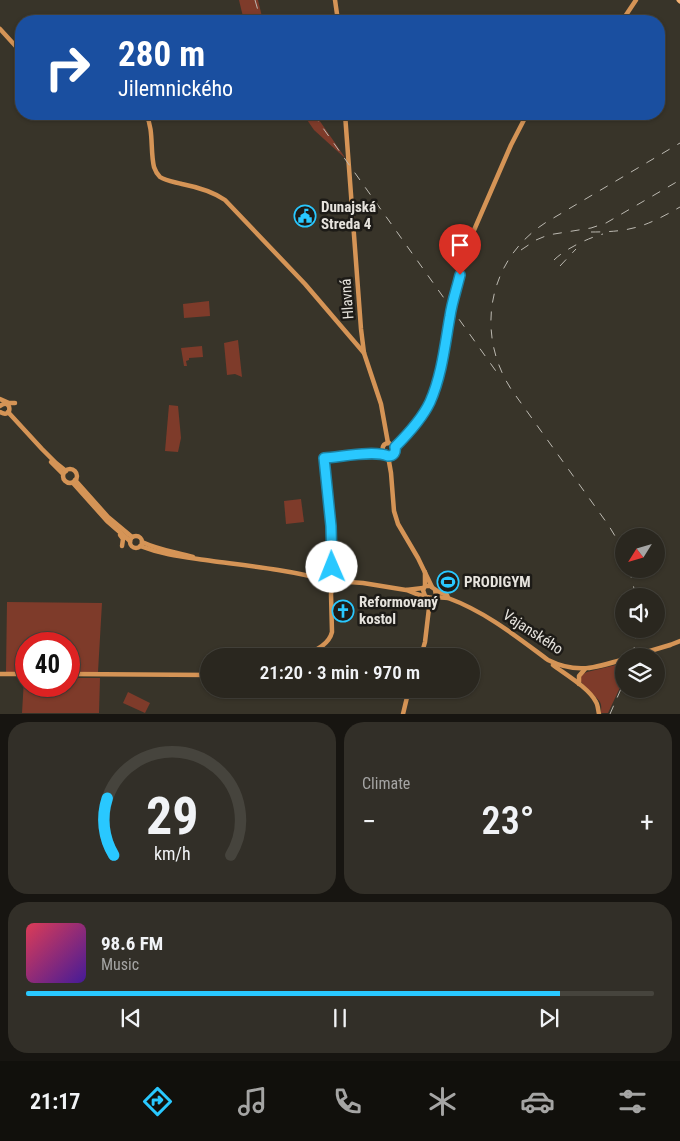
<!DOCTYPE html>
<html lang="en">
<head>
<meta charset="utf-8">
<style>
  body { margin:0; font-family:"Roboto Condensed",sans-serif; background:#322f28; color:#f1f3f6; height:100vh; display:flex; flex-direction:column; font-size:19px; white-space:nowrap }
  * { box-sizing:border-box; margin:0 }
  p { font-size:16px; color:#a5a5a4 }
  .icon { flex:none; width:28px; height:28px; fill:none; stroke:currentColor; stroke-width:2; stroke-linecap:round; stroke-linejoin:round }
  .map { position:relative; height:714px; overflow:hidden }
  .side { display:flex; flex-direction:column; gap:8px; padding:8px; background:#171511; flex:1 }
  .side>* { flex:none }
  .banner { position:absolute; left:15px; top:15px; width:650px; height:105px; border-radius:20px; box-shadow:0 1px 4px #0004,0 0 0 1px #46443d; background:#1a4fa0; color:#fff; overflow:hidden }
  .needle { width:32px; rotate:233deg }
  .buttons { position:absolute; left:615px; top:528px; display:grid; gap:10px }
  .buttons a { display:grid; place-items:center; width:50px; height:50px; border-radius:50%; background:#2a271f; box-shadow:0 1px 4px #0004,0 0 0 1px #46443d; font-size:25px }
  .speed { position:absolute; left:15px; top:632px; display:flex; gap:10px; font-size:25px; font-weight:700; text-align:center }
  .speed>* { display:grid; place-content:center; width:65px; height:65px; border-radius:50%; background:#2a271f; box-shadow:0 1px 4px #0004,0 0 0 1px #46443d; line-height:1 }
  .speed .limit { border:8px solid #d22; background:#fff; color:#111 }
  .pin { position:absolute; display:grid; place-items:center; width:42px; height:42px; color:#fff; margin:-51px -21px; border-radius:50% 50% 50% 0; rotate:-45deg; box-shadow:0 0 5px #0007 }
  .pin .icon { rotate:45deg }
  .me { position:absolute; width:55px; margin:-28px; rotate:359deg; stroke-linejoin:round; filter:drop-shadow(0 0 4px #0008) }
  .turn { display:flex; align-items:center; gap:18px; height:105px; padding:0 20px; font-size:22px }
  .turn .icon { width:65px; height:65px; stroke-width:2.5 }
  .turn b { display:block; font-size:35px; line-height:42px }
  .big { font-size:38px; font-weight:600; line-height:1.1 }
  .side .tile { flex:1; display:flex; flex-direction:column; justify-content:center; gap:8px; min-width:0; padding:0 18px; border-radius:20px; background:#322f28 }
  .side .dial { align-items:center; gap:0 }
  .dial svg { height:130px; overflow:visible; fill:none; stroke:#46443d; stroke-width:7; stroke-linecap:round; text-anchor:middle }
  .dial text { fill:#f1f3f6; stroke:none }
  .song { display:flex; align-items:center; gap:15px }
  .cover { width:60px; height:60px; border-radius:8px; background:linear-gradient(135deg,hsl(350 70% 55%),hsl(260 70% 35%)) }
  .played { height:5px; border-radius:2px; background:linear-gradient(90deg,#29c8ff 85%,#46443d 85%) }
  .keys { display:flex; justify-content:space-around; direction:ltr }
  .heat { display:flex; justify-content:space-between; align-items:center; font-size:28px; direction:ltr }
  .side .tiles { flex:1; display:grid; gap:8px; grid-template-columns:1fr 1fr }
  .tile:last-child { grid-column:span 2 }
  .trip { position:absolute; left:200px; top:648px; width:280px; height:50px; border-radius:25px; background:#2a271f; box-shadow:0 1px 4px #0004,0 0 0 1px #46443d; font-weight:600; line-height:50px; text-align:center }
  .tab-bar { display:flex; height:80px; justify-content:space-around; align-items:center; background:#11100c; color:#a5a5a4 }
  .tab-bar .icon { width:35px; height:35px }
  .tab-bar .on { color:#29c8ff }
  .tab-bar b { font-size:22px; color:#f1f3f6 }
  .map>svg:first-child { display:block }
  .green { fill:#7e3b2a }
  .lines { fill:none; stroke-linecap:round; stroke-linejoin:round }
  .secondary { stroke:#d59456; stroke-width:4.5 }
  .primary { stroke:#f6b375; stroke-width:5 }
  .rail { stroke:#bcb9b1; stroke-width:1; stroke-dasharray:9 9; stroke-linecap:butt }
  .secondary-bridge { stroke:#d59456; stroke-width:4.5 }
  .route-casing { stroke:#1b82a6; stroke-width:12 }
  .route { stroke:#29c8ff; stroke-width:9 }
  .labels { text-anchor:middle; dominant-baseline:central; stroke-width:5; stroke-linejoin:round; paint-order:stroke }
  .poi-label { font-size:15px; font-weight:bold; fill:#e6e3dd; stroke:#1d1b17; text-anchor:start }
  .street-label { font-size:15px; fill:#e6e3dd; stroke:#1d1b17 }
</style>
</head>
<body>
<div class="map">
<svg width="680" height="714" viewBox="0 0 680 714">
  <rect width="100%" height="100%" fill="#383429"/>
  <g class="green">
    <path d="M239,0H258L263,21H244Z"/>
    <path d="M303,114H315L346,159L314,130Z"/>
    <path d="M209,301L210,316L184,318L183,304Z"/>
    <path d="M238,340L242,377L235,374L227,375L224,343Z"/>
    <path d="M202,346L203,357L189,358V360L186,361L187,366H184L181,348Z"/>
    <path d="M169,405L178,406L181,438L178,452L165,451Z"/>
    <path d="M301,499L304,522L286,524L284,501Z"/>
    <path d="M7,602L102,603L98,672H69V644H26V672H6Z"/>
    <path d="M624,663V679L608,713H601C601,709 602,706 600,702C595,693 568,679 587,672Z"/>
    <path d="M69,678H100L99,713H22L24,679H26V686H69Z"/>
    <path d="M128,692L150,703L145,713L123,703Z"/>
  </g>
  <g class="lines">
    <g class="secondary">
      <path d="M335,0L338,21"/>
      <path d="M622,21L636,0"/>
      <path d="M0,29L21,52"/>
      <path d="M146,114C154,130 150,150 154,167C155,170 157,174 160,177C166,181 175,182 182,184C197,187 212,191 225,200L305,284L364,353"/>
      <path d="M345,114L361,329L364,353L381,404L388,443"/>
      <path d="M0,399L9,403H15"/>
      <path d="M0,406C12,397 13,420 0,412"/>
      <path d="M8,412L42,449L56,463L66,471"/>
      <path d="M395,447L406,438L423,415L430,402L440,369L451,313L468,244L511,145L527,114"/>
      <path d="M384,454C381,448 383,443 389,443"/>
      <path d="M388,456L391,473L394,511L398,524L418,558L432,587"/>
      <path d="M51,462L63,474"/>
      <circle cx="70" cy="476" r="7"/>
      <path d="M75,480L108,517L132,537"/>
      <path d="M73,483L107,521L130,541"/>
      <path d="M120,535L123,539L122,546"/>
      <circle cx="136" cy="542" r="6"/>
      <path d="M142,542C159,550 175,552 193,557"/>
      <path d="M140,546C166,556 186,557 212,561C250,566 289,570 326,580"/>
      <path d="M425,572V586L423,590L425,596"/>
      <circle cx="330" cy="578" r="5.5"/>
      <path d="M333,573L331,562V526L324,458L384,454L387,456H390L395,452L396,448L393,444"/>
      <path d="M335,575L350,580"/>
      <path d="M335,581L363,583L406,590L423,588"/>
      <path d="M425,586H430L439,592L447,595L448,598C486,612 517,637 548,660C576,674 596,668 624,659"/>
      <path d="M407,590C413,593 428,598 433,598"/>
      <path d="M435,597L448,598"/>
      <path d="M670,645L680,641"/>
      <path d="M304,656C314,651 329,645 332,632L331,594L333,583"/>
      <path d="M421,656L425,642L429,608L436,595L435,590"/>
      <path d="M553,665C565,674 589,688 596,702C598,705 598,710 599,714"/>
      <path d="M0,674H26"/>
      <path d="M69,674L209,675"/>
      <path d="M579,684V676L585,669"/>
      <path d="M403,714L409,689"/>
    </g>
    <path class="primary" d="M679,0L680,1"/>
    <g class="rail">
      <path d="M255,0L261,21"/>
      <path d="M313,114L498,374"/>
      <path d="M591,232C631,232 645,227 680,207"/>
      <path d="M521,250L536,240L548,235L591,228L606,223L680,180"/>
      <path d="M554,260C565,249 588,238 603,234"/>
      <path d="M560,266L576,249"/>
      <path d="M624,551L609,526L511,389C475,333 488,260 545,223L680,143"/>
      <path d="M629,569L636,596"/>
      <path d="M633,656L637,629"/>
      <path d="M610,714L624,682"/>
    </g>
    <path class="secondary-bridge" d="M633,656L670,645"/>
  </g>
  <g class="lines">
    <g class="route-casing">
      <path id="route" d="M332,567L331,526L324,458C341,457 374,450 388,456C394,456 396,452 395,447C408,434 422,419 430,402C442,375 445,344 450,316C452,302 457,288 460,275"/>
    </g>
    <use href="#route" class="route"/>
  </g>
  <defs>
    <g id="civic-ring" transform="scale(1.125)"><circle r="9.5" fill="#1d1b17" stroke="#29c8ff" stroke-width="1.5"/><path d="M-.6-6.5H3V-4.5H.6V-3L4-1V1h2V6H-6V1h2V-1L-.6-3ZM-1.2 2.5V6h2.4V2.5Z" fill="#29c8ff"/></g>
    <g id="stadium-ring" transform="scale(1.125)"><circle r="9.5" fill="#1d1b17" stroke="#29c8ff" stroke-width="1.5"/><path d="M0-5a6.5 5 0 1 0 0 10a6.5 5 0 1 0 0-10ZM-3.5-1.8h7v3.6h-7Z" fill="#29c8ff"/></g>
    <g id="church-ring" transform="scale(1.125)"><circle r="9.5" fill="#1d1b17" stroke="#29c8ff" stroke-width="1.5"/><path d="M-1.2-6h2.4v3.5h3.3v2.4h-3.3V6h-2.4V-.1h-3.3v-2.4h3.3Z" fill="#29c8ff"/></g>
  </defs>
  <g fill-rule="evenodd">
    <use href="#civic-ring" x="305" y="216"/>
    <use href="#stadium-ring" x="448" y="582"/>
    <use href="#church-ring" x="343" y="611"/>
  </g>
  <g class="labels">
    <g class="poi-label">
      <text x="321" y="207">Dunajská<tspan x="321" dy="17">Streda 4</tspan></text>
      <text x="464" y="582">PRODIGYM</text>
      <text x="359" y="602">Reformovaný<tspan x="359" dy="17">kostol</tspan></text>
    </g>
    <g class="street-label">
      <text transform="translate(347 299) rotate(-94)">Hlavná</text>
      <text transform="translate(533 632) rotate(33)">Vajanského</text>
    </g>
  </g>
</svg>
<div class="buttons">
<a><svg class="needle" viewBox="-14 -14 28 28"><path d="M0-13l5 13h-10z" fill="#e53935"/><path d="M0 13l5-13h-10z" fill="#a5a5a4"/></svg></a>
<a><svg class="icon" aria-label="sound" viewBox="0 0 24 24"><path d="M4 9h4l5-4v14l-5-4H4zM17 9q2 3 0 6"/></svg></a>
<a><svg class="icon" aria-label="layers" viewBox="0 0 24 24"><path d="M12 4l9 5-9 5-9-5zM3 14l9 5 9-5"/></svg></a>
</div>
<div class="speed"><div class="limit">40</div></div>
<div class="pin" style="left:460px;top:275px;background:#d93025"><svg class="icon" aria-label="arrive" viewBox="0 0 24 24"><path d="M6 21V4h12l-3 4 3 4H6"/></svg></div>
<svg class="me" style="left:332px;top:567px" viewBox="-20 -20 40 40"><circle r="19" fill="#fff"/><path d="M0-13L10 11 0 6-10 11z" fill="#29c8ff"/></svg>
<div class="trip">21:20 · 3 min · 970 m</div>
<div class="banner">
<div class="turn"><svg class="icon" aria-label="right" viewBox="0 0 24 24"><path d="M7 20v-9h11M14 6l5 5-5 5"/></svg><div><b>280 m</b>Jilemnického</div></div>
</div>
</div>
<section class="side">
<div class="tiles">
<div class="tile dial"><svg viewBox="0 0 100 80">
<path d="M14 69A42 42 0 1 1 86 69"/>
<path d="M14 69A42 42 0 0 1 10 34" stroke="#29c8ff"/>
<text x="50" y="56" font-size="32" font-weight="700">29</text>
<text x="50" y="72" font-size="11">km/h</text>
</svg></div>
<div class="tile"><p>Climate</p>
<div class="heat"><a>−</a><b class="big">23°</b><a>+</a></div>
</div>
<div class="tile">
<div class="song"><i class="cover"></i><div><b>98.6 FM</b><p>Music</p></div></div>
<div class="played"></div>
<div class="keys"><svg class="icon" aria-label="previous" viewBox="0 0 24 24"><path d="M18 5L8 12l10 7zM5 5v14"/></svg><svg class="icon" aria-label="pause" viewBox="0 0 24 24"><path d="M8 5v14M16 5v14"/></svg><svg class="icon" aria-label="next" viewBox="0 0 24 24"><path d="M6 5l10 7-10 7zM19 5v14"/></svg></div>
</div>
</div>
</section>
<nav class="tab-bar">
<b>21:17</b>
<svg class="icon on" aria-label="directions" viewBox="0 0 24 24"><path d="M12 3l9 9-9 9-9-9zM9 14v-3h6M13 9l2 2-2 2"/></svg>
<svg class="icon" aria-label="music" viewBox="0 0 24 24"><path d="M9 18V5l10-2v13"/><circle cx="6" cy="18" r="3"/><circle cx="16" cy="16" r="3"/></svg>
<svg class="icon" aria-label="phone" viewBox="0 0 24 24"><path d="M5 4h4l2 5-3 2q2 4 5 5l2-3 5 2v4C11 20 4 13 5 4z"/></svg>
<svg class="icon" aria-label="climate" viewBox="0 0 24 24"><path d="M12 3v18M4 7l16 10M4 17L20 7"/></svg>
<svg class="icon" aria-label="car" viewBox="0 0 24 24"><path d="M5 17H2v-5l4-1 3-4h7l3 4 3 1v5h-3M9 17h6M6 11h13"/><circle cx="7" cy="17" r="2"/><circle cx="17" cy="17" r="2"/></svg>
<svg class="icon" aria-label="filters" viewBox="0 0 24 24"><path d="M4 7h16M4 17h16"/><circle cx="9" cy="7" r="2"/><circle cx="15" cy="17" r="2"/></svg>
</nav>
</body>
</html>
